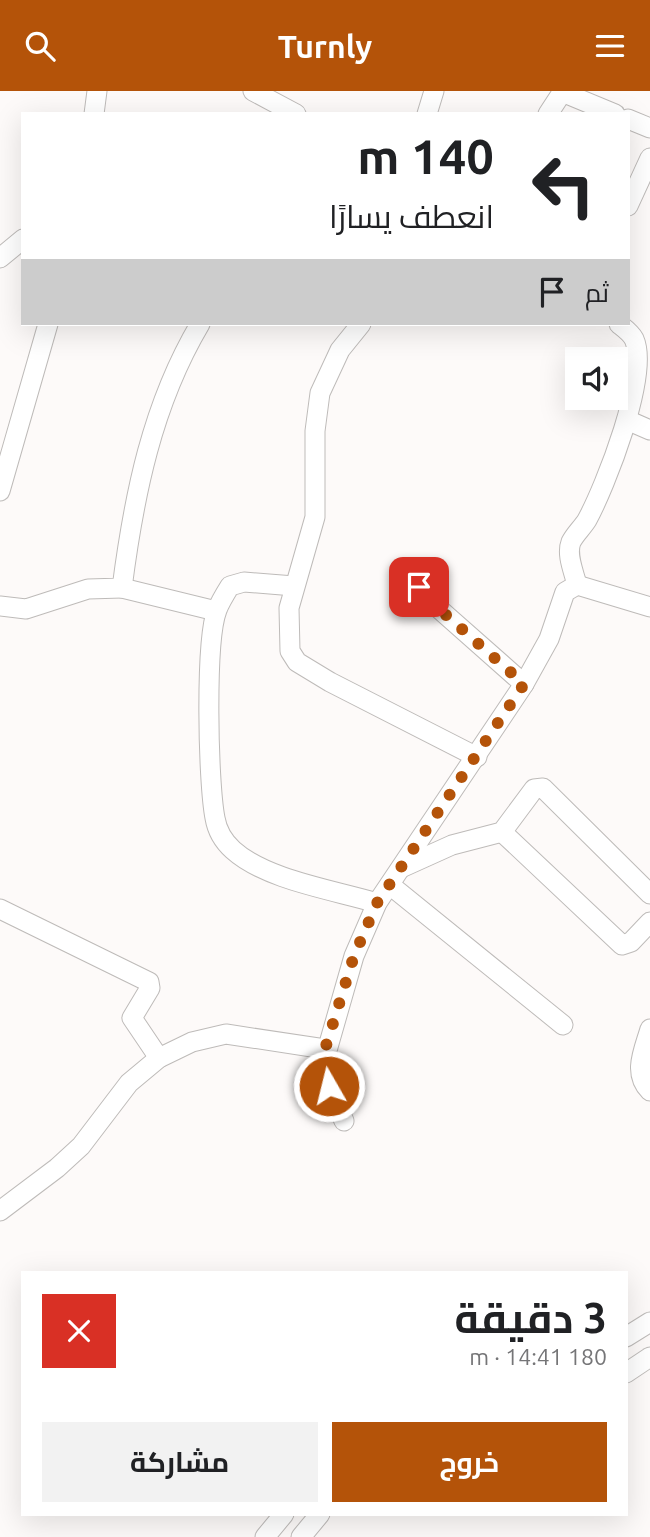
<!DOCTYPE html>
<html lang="ar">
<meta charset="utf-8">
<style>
:root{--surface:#fff;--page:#f2f2f2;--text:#202124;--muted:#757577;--accent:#b45309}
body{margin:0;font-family:Ubuntu,Cairo,sans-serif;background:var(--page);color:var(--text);direction:rtl;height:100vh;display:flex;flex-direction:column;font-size:26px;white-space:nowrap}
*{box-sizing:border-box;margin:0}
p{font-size:23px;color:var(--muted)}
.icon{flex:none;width:38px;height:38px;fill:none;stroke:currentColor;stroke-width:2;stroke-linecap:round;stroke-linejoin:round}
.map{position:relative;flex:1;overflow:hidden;direction:ltr}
.drawer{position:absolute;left:21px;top:1180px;width:607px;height:245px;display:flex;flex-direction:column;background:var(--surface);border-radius:0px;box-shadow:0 7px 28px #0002;direction:rtl}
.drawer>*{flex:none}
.guide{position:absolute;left:21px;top:21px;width:609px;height:214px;border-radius:0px;box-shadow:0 7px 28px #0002;direction:rtl;background:#fff;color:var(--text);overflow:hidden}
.buttons{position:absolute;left:565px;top:256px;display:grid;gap:14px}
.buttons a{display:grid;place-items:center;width:63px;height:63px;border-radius:0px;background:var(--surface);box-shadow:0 7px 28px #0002;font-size:35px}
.pin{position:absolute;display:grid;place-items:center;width:60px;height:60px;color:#fff;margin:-30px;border-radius:14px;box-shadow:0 4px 10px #0006}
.me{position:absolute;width:77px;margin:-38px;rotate:352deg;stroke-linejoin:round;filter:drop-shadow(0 0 5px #0008)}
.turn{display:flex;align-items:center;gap:24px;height:147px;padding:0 21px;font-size:32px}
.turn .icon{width:91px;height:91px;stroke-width:2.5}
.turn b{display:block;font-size:49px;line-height:60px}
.then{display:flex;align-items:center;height:66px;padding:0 21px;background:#0003;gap:14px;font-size:26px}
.round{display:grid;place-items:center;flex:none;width:74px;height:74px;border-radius:0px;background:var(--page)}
.headline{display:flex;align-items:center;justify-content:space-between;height:119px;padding:0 21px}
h1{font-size:42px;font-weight:700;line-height:52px}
.primary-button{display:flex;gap:14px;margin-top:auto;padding:14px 21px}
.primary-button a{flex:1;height:80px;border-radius:0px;background:var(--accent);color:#fff;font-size:28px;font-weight:700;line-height:80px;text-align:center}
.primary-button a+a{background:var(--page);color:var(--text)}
header{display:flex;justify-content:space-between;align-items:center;height:91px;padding:0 21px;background:var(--accent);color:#fff;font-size:32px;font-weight:700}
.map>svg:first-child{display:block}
</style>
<header><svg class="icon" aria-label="menu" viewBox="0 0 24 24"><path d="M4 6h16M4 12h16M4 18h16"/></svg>Turnly<svg class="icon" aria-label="search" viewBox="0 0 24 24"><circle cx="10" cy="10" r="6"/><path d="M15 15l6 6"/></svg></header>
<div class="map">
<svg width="650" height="1446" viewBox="0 0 650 1446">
<rect width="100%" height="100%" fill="#fdfaf9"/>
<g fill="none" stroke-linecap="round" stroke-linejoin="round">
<!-- street casing -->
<g stroke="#bebbb9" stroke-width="21">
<g id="street">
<polyline points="253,0 296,23"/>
<polyline points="562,1 615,23"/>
<polyline points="94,23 97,0"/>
<polyline points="427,23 434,0"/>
<polyline points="548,23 563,0"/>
<polyline points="628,28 650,37"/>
<polyline points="628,115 650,67"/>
<polyline points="0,167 23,148"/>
<polyline points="361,233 340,259 320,302 315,340 315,426 289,517 290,560 297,571 330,591 477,666"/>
<polyline points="627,329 650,339"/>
<polyline points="0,400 48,233"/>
<polyline points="409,483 429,509 524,593"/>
<path d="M577 494C574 481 566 464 571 451 575 443 582 437 587 429 605 396 650 283 634 248 631 242 624 237 619 233"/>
<path d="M294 495 244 491 230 495C225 503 220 511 217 519 205 550 208 691 215 727 217 739 223 750 233 759 266 789 334 799 377 812"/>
<polyline points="122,497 216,520"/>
<path d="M0 515 26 518 88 498 122 497C134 404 152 314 200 233"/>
<polyline points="502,741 622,854 631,851 650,831"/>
<polyline points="401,777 452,754 502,741 534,698 543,697 650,803"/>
<polyline points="390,794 563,934"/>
<polyline points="0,818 149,891 150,897 132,927 159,967"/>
<path d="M650 938C644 959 632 982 650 1000"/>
<polyline points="344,1030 322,977 354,865 377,812 524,593 549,548 565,501 577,494 650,516"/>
<polyline points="0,1120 57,1077 81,1055 129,992 159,967 192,951 226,943 325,958"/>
<polyline points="626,1246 650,1231"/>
<polyline points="626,1282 650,1266"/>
<polyline points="265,1446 284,1423"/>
<polyline points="301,1446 320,1423"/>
</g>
</g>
<!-- street -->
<use href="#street" stroke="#fff" stroke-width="19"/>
</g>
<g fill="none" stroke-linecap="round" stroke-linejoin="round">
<!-- route -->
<polyline stroke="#b45309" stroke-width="12" stroke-dasharray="0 21.6" points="329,995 322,977 325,958 354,865 377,812 524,593 429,509 419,496"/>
</g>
</svg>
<div class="buttons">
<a><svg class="icon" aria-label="sound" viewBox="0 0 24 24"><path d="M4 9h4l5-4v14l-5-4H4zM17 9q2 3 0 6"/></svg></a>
</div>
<div class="pin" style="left:419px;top:496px;background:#d93025"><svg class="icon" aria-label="arrive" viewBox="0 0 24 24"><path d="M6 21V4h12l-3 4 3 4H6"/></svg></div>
<svg class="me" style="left:329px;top:995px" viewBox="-20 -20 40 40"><circle r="17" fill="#b45309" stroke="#fff" stroke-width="3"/><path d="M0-11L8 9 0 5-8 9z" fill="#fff"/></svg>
<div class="guide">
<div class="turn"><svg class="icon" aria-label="left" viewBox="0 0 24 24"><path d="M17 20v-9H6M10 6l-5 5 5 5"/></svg><div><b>140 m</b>انعطف يسارًا</div></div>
<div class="then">ثم<svg class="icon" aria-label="arrive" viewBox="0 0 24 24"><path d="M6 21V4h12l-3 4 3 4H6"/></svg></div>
</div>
<section class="drawer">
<div class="headline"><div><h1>3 دقيقة</h1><p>180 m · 14:41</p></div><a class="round" style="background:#d93025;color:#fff"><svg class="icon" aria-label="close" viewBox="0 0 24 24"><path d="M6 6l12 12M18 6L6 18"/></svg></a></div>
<div class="primary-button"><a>خروج</a><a>مشاركة</a></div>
</section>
</div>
